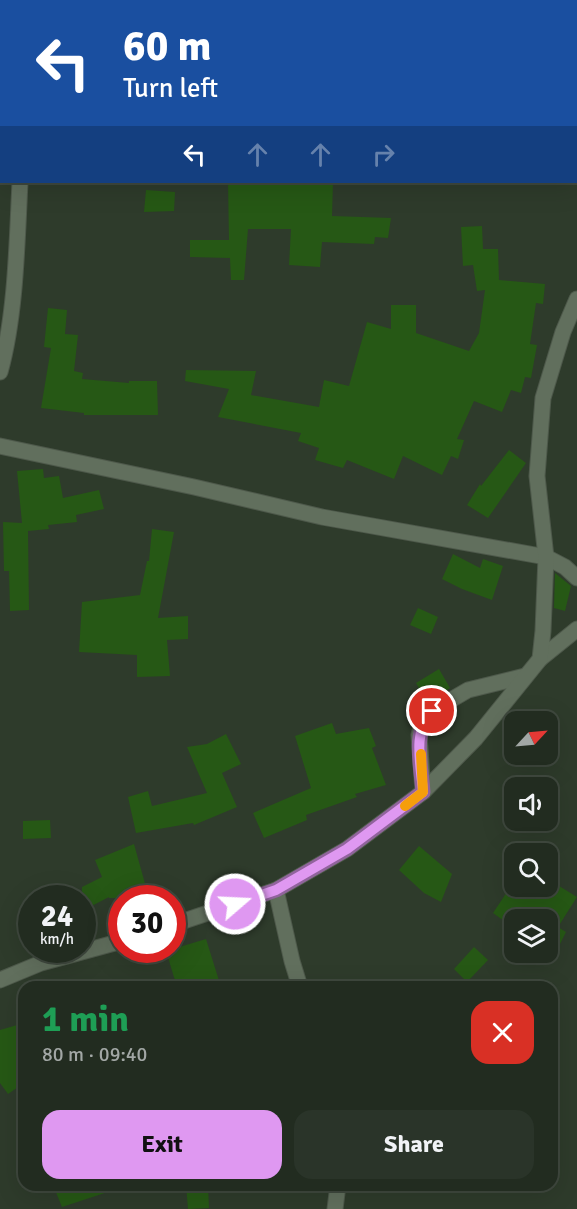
<!DOCTYPE html>
<meta charset="utf-8">
<style>
:root{--surface:#222c20;--page:#2a3429;--text:#f1f3f6;--muted:#a2a7a5;--line:#3f483e;--accent:#df98f1}
body{margin:0;font-family:Signika,sans-serif;background:var(--page);color:var(--text);height:100vh;display:flex;flex-direction:column;font-size:22px;white-space:nowrap}
*{box-sizing:border-box;margin:0}
p{font-size:20px;color:var(--muted)}
.icon{flex:none;width:33px;height:33px;fill:none;stroke:currentColor;stroke-width:2;stroke-linecap:round;stroke-linejoin:round}
.map{position:relative;flex:1;overflow:hidden}
.panel{position:absolute;left:18px;top:981px;width:540px;height:210px;display:flex;flex-direction:column;background:var(--surface);border-radius:18px;box-shadow:0 6px 24px #0002,0 0 0 2px var(--line)}
.panel>*{flex:none}
.banner{position:absolute;left:0px;top:0px;width:578px;height:183px;box-shadow:0 6px 24px #0002,0 0 0 2px var(--line);background:#1a4fa0;color:#fff;overflow:hidden}
.needle{width:39px;rotate:64deg}
.fabs{position:absolute;left:504px;top:711px;display:grid;gap:12px}
.fabs a{display:grid;place-items:center;width:54px;height:54px;border-radius:12px;background:var(--surface);box-shadow:0 6px 24px #0002,0 0 0 2px var(--line);font-size:30px}
.speed{position:absolute;left:18px;top:885px;display:flex;gap:12px;font-size:30px;font-weight:700;text-align:center}
.speed>*{display:grid;place-content:center;width:78px;height:78px;border-radius:50%;background:var(--surface);box-shadow:0 6px 24px #0002,0 0 0 2px var(--line);line-height:1}
.speed small{font-size:15px;font-weight:400}
.speed .limit{border:9px solid #d22;background:#fff;color:#111}
.pin{position:absolute;display:grid;place-items:center;width:51px;height:51px;color:#fff;margin:-26px;border:3px solid #fff;border-radius:50%;box-shadow:0 2px 6px #0007}
.me{position:absolute;width:66px;margin:-33px;rotate:71deg;stroke-linejoin:round;filter:drop-shadow(0 0 4px #0008)}
.turn{display:flex;align-items:center;gap:21px;height:126px;padding:0 24px;font-size:27px}
.turn .icon{width:78px;height:78px;stroke-width:2.5}
.turn b{display:block;font-size:42px;line-height:51px}
.lanes{display:flex;align-items:center;height:57px;padding:0 24px;background:#0003;justify-content:center;gap:30px;direction:ltr}
.lanes .off{opacity:.35}
.round{display:grid;place-items:center;flex:none;width:63px;height:63px;border-radius:18px;background:var(--page)}
.head{display:flex;align-items:center;justify-content:space-between;height:102px;padding:0 24px}
h1{font-size:36px;font-weight:800;line-height:45px;color:#1e9e55}
.primary-button{display:flex;gap:12px;margin-top:auto;padding:12px 24px}
.primary-button a{flex:1;height:69px;border-radius:18px;background:var(--accent);color:#111;font-size:24px;font-weight:800;line-height:69px;text-align:center}
.primary-button a+a{background:var(--page);color:var(--text)}
.map>svg:first-child{display:block}
</style>
<div class="map">
<svg width="577" height="1209" viewBox="0 0 577 1209">
<rect width="100%" height="100%" fill="#2e3b2b"/>
<!-- building -->
<g fill="#265815">
<polygon points="228,182 333,182 332,216 391,218 388,238 375,237 374,244 322,242 320,267 289,265 291,229 248,229 244,280 231,280 230,258 190,257 190,240 229,240"/>
<polygon points="146,190 175,192 174,211 144,212"/>
<polygon points="482,226 483,249 498,249 499,280 545,284 543,304 536,303 530,344 537,345 531,378 525,377 521,393 511,390 502,412 474,401 457,439 464,440 458,459 451,456 442,475 403,456 394,479 347,460 343,468 315,460 319,448 298,441 301,433 218,417 229,389 185,381 186,370 256,371 251,395 319,407 324,380 349,386 367,322 391,329 391,305 416,305 416,333 469,351 479,333 485,290 477,291 473,265 463,266 461,227"/>
<polygon points="48,308 67,310 65,334 78,335 74,371 83,373 82,379 129,383 129,381 157,381 158,415 84,415 84,413 41,408 51,348 44,347"/>
<polygon points="509,450 526,463 488,518 467,505 480,484 481,486"/>
<polygon points="43,469 44,478 59,476 63,498 99,490 104,509 76,515 77,522 48,525 49,529 28,531 29,610 10,611 9,571 4,571 3,522 22,523 17,471"/>
<polygon points="152,529 174,532 158,618 188,616 188,639 167,640 170,676 137,677 137,655 79,652 82,602 140,595 147,561 149,561"/>
<polygon points="453,554 480,568 483,559 503,566 492,600 462,589 442,579"/>
<polygon points="555,573 571,586 565,611 554,608"/>
<polygon points="418,608 438,617 431,634 410,625"/>
<polygon points="439,669 450,688 427,702 416,683"/>
<polygon points="332,723 336,734 369,728 376,746 372,748 386,785 355,794 357,797 306,815 307,820 264,838 253,813 311,788 295,736"/>
<polygon points="226,734 241,764 222,773 237,807 194,825 193,823 136,833 128,797 148,791 152,806 207,793 187,747 207,744"/>
<polygon points="50,820 51,838 23,839 23,821"/>
<polygon points="134,844 149,898 109,898 109,897 82,911 82,887 102,877 95,860"/>
<polygon points="419,846 452,874 441,902 424,893 399,870"/>
<polygon points="551,881 577,897 558,927 566,932 554,956 548,951 548,920 514,920 514,928 493,913 511,886 548,886"/>
<polygon points="206,939 221,987 177,987 166,951"/>
<polygon points="474,947 488,960 467,982 454,969"/>
<polygon points="24,1023 24,1083 8,1094 0,1083 0,1030"/>
<polygon points="53,1185 116,1185 117,1189 62,1207"/>
<polygon points="186,1185 208,1185 209,1208 188,1209"/>
</g>
<g fill="none" stroke-linecap="round" stroke-linejoin="round">
<!-- minor casing -->
<g stroke="#4e594b" stroke-width="17">
<g id="minor">
<polyline points="576,97 577,97"/>
<polyline points="0,124 2,124"/>
<path d="M0 372C16 315 17 241 20 182"/>
<polyline points="0,446 194,487 322,517 546,557 565,567 577,578"/>
<polyline points="540,659 577,629"/>
<polyline points="423,792 419,735 423,719 432,711 468,690 525,676"/>
<polyline points="276,890 292,961 300,987"/>
<polyline points="172,925 276,890 347,849 423,792 476,738 540,659 543,631 546,557 537,476 543,398 563,332 577,299"/>
<polyline points="0,980 41,963 122,941"/>
<polyline points="335,1209 338,1185"/>
</g>
</g>
<!-- minor -->
<use href="#minor" stroke="#616f5d" stroke-width="15"/>
</g>
<g fill="none" stroke-linecap="round" stroke-linejoin="round">
<!-- route casing -->
<g stroke="#91639d" stroke-width="15">
<path id="route" d="M235 904 276 890 347 849 423 792C421 765 412 731 432 711"/>
</g>
<!-- route -->
<use href="#route" stroke="#df98f1" stroke-width="10"/>
<!-- slow -->
<polyline stroke="#f59e0b" stroke-width="10" points="405,806 423,792 421,754"/>
</g>
</svg>
<div class="fabs">
<a><svg class="needle" viewBox="-14 -14 28 28"><path d="M0-13l5 13h-10z" fill="#e53935"/><path d="M0 13l5-13h-10z" fill="#a2a7a5"/></svg></a>
<a><svg class="icon" aria-label="sound" viewBox="0 0 24 24"><path d="M4 9h4l5-4v14l-5-4H4zM17 9q2 3 0 6"/></svg></a>
<a><svg class="icon" aria-label="search" viewBox="0 0 24 24"><circle cx="10" cy="10" r="6"/><path d="M15 15l6 6"/></svg></a>
<a><svg class="icon" aria-label="layers" viewBox="0 0 24 24"><path d="M12 4l9 5-9 5-9-5zM3 14l9 5 9-5"/></svg></a>
</div>
<div class="speed"><div>24<small>km/h</small></div><div class="limit">30</div></div>
<div class="pin" style="left:432px;top:711px;background:#d93025"><svg class="icon" aria-label="arrive" viewBox="0 0 24 24"><path d="M6 21V4h12l-3 4 3 4H6"/></svg></div>
<svg class="me" style="left:235px;top:904px" viewBox="-20 -20 40 40"><circle r="17" fill="#df98f1" stroke="#fff" stroke-width="3"/><path d="M0-11L8 9 0 5-8 9z" fill="#fff"/></svg>
<div class="banner">
<div class="turn"><svg class="icon" aria-label="left" viewBox="0 0 24 24"><path d="M17 20v-9H6M10 6l-5 5 5 5"/></svg><div><b>60 m</b>Turn left</div></div>
<div class="lanes"><svg class="icon" aria-label="left" viewBox="0 0 24 24"><path d="M17 20v-9H6M10 6l-5 5 5 5"/></svg><svg class="icon off" aria-label="ahead" viewBox="0 0 24 24"><path d="M12 20V5M6 11l6-6 6 6"/></svg><svg class="icon off" aria-label="ahead" viewBox="0 0 24 24"><path d="M12 20V5M6 11l6-6 6 6"/></svg><svg class="icon off" aria-label="right" viewBox="0 0 24 24"><path d="M7 20v-9h11M14 6l5 5-5 5"/></svg></div>
</div>
<section class="panel">
<div class="head"><div><h1>1 min</h1><p>80 m · 09:40</p></div><a class="round" style="background:#d93025;color:#fff"><svg class="icon" aria-label="close" viewBox="0 0 24 24"><path d="M6 6l12 12M18 6L6 18"/></svg></a></div>
<div class="primary-button"><a>Exit</a><a>Share</a></div>
</section>
</div>
